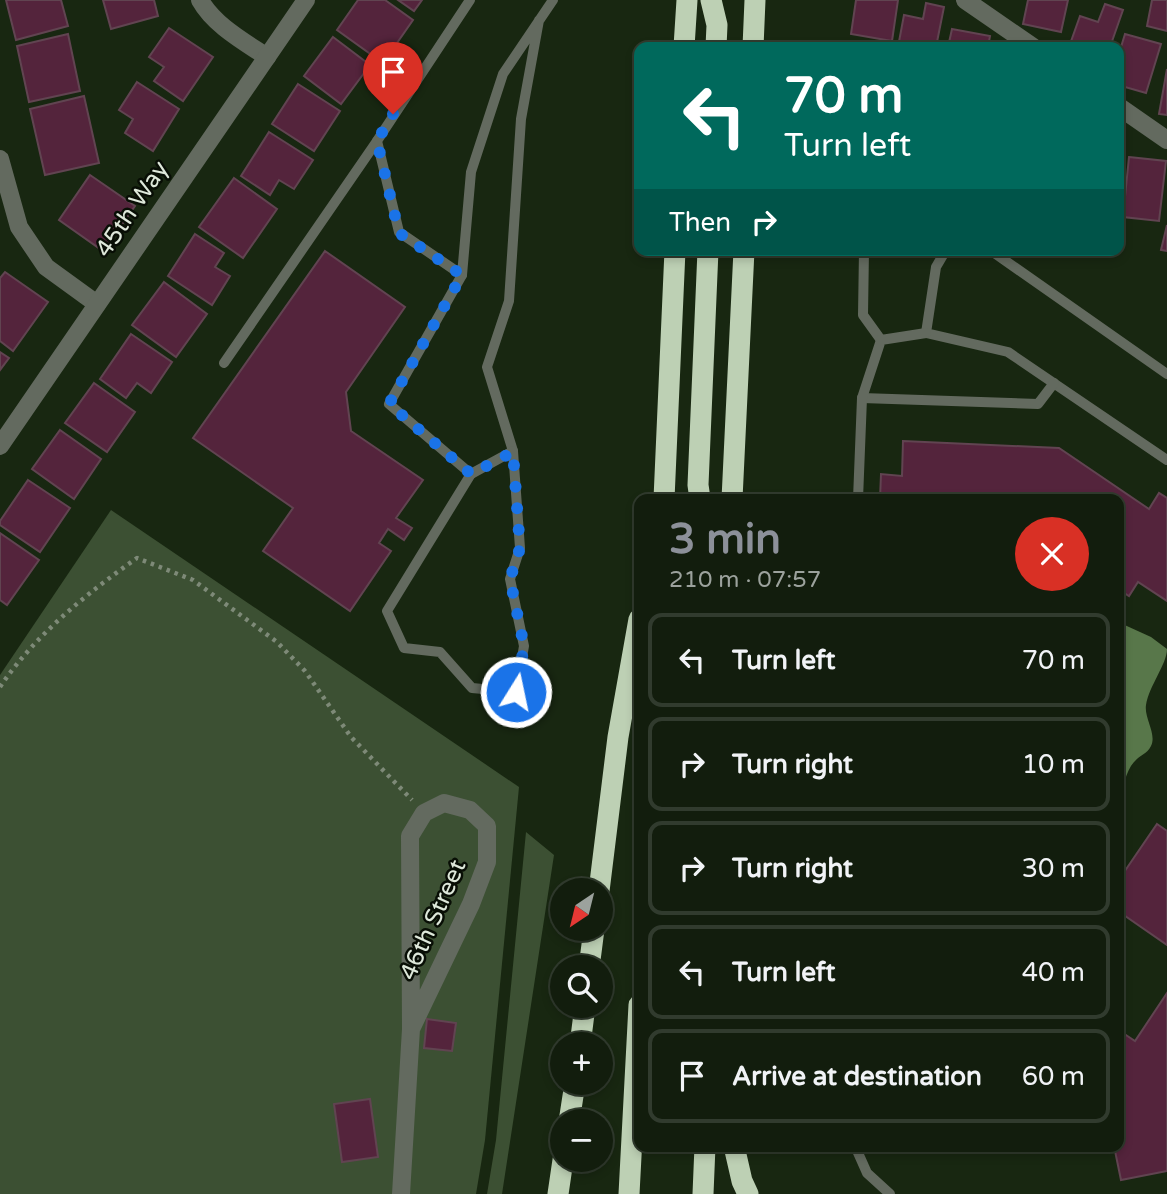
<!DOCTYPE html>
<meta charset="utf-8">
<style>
:root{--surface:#121d0d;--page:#1b2616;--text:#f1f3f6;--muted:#9ca29d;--line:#313b2e;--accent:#8c9099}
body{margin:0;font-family:"Varela Round",sans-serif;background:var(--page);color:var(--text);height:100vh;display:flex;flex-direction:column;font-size:26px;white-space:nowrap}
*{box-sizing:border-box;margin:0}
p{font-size:23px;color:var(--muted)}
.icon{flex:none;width:38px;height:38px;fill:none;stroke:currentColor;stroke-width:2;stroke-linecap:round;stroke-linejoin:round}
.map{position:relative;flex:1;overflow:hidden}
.panel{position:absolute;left:634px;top:494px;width:490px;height:658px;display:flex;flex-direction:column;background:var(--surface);border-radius:14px;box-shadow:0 4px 10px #0003,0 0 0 2px var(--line)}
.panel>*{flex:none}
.guide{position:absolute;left:634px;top:42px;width:490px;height:214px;border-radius:14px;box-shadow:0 4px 10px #0003,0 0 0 2px var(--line);background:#00695c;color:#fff;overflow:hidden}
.needle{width:46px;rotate:215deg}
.buttons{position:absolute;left:550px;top:878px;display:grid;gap:14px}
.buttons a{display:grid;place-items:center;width:63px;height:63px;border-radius:50%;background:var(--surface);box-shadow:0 4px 10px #0003,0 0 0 2px var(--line);font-size:35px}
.pin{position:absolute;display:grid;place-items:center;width:60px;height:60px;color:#fff;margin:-72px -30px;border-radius:50% 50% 50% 0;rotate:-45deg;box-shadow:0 0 7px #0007}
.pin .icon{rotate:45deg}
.me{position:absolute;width:77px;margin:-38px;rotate:10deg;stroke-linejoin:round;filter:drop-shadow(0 0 5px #0008)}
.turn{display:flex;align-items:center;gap:24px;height:147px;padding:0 35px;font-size:32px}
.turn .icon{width:91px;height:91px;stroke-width:2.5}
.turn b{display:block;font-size:49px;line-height:60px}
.then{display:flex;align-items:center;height:66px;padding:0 35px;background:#0003;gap:14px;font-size:26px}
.round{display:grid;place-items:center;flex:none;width:74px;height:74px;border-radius:37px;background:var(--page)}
.summary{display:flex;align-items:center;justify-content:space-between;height:119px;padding:0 35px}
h1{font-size:42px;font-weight:800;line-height:52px;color:var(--accent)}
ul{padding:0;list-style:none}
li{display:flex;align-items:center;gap:21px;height:94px;margin:0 14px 10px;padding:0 21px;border:4px solid var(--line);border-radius:14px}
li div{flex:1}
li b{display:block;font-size:26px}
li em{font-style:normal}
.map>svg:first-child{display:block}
</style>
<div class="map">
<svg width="1167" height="1194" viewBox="0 0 1167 1194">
<rect width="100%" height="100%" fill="#182711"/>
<!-- green -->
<g fill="#3c5033">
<polygon points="111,510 519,787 485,1140 476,1194 0,1194 0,675"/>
<polygon points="526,832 554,855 502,1194 487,1194 496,1140"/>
</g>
<!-- water -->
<path fill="#58774a" d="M1118 622 1151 637 1167 649C1167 664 1149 686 1146 705 1144 718 1157 734 1151 746 1147 754 1140 755 1135 761 1126 769 1123 790 1118 801Z"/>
<!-- building -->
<g fill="#54243c" stroke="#614451" stroke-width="2">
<polygon points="6,0 61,0 68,26 16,40"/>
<polygon points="103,0 154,0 158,16 111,29"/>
<polygon points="358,0 385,0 413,20 383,63 337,30"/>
<polygon points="398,0 422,0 414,11"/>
<polygon points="856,0 898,0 892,41 851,34"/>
<polygon points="1028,0 1068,0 1061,32 1023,24"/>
<polygon points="1152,0 1167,0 1167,31 1147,26"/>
<polygon points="926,3 944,7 936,47 898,47 904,15 923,19"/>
<polygon points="1105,4 1123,10 1110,47 1069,47 1080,16 1098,22"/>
<polygon points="169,28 213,57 183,101 154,81 164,67 149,57"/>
<polygon points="952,29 990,36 988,47 948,47"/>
<polygon points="68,34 80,91 29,102 17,46"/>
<polygon points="1125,34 1161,44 1146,93 1118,85 1118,57"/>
<polygon points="333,37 370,65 341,104 304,76"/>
<polygon points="1167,69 1167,115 1159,114"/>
<polygon points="137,82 179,109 153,151 125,133 133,119 119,110"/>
<polygon points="298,84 340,111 314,151 272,124"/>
<polygon points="84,96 99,163 45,175 30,109"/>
<polygon points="1118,129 1124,130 1121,185 1118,184"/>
<polygon points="269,132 313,160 294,189 279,180 270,195 241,176"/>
<polygon points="1129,157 1166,161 1159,221 1123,217"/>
<polygon points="90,175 135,206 103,251 59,220"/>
<polygon points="234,178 277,209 243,258 199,227"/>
<polygon points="1167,225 1167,251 1161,250"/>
<polygon points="195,234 224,253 215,267 230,276 212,305 168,276"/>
<polygon points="325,251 405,307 346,392 351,431 423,480 396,518 412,528 404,540 388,529 379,543 391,551 350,611 263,551 293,508 193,438"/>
<polygon points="5,272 48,302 13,351 0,341 0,278"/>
<polygon points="164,282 207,314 176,357 132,325"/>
<polygon points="131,334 172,362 151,393 137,383 126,398 100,379"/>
<polygon points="0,352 9,358 0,370"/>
<polygon points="94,383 135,412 107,452 65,423"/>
<polygon points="60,430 101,459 74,499 32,469"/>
<polygon points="903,441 1059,448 1149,509 1159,493 1167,498 1167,601 1138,582 1129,596 1118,589 1118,499 880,499 881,474 902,476"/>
<polygon points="28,480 70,508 40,552 0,525 0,521"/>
<polygon points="0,533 39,560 7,605 0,600"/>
<polygon points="1157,824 1167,831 1167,945 1118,911 1118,881"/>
<polygon points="1167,993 1167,1171 1121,1180 1114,1146 1118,1146 1118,1040 1123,1033 1135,1041"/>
<polygon points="427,1019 456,1023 452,1051 424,1048"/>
<polygon points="370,1099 378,1157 342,1162 334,1104"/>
</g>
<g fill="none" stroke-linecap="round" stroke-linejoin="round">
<!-- path -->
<path stroke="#7e8a78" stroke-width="4.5" stroke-dasharray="3.5 5" stroke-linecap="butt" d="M0 687C35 635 86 594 137 558L193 580 277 642 305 671 351 737 412 800"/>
<!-- lane -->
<g stroke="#636a5f" stroke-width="10">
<polyline points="539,20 521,119 509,301 487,367 513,451 471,474 389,404 462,275 471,172 503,74 553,0"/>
<polyline points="864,250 863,315 881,340"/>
<polyline points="946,250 936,267 926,333 1008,352 1167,460"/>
<polyline points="990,250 1167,374"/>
<polyline points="462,275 399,232 377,141 470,0"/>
<polyline points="224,363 377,141"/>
<polyline points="862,398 1038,404 1054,383"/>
<polyline points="471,474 387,611 404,648 440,652 472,688 516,692 524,646 510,579 520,548 513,451"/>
<polyline points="858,499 862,398 881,340 926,333"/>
<polyline points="855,1146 867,1173 890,1194"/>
</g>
<!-- street -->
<g stroke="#636a5f" stroke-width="18">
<path d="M200 0C214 25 243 41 267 57"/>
<polyline points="965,0 1033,47"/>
<polyline points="1118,106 1167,140"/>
<polyline points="0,159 19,227 46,267 97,304"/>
<polyline points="0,446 306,0"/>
<polyline points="401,1194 411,1029 410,836 424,813 444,803 470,810 487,826 487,862 471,904 411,1029"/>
</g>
<!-- highway -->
<g stroke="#bdd0b4" stroke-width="21">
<polyline points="711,0 717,25 716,47"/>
<polyline points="684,47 687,0"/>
<polyline points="753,47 755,0"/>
<polyline points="664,499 675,250"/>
<polyline points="700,499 698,485 708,250"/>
<polyline points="732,499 744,250"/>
<polyline points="599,891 618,737 639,619"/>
<polyline points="589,968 594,929"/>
<polyline points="580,1045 585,1006"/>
<polyline points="569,1122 575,1083"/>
<polyline points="734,1146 742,1181 748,1194"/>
<polyline points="558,1194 563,1160"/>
<polyline points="629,1194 639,1005"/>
<polyline points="703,1194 705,1146"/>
</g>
</g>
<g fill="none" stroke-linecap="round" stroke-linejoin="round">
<!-- route -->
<polyline stroke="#1a73e8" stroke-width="12" stroke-dasharray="0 21.6" points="393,114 377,141 399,233 462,275 389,404 471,474 513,452 520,548 510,579 524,646 516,692"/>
</g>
<g text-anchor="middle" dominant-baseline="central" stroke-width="5" stroke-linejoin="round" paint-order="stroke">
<!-- street labels -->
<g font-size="24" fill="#dee8da" stroke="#080e05">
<text transform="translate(132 209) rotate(-56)">45th Way</text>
<text transform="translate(433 920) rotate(-66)">46th Street</text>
</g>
</g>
</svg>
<div class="buttons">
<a><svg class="needle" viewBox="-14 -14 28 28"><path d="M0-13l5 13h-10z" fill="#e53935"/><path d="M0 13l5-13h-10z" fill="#9ca29d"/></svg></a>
<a><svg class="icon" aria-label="search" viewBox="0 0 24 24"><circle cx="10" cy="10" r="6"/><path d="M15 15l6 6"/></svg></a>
<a>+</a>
<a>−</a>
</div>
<div class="pin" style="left:393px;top:114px;background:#d93025"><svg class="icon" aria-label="arrive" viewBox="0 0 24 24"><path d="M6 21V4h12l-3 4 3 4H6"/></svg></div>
<svg class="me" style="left:516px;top:692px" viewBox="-20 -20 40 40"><circle r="17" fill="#1a73e8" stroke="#fff" stroke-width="3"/><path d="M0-11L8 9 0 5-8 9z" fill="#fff"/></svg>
<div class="guide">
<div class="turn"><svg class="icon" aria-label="left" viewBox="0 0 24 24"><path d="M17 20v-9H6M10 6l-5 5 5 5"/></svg><div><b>70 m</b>Turn left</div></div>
<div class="then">Then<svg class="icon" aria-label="right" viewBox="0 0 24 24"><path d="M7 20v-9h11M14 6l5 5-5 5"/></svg></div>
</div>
<section class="panel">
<div class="summary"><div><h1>3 min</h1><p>210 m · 07:57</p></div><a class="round" style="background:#d93025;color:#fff"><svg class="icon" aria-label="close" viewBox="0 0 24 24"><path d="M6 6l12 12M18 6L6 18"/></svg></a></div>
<ul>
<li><svg class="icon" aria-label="left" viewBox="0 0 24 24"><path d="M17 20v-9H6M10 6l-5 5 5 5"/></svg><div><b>Turn left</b></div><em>70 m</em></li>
<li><svg class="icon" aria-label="right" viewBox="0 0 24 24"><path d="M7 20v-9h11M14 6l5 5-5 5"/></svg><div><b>Turn right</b></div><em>10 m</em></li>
<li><svg class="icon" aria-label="right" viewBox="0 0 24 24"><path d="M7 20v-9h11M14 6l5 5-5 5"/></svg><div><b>Turn right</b></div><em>30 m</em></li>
<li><svg class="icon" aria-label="left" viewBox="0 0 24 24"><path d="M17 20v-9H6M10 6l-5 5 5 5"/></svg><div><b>Turn left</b></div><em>40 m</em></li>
<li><svg class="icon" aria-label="arrive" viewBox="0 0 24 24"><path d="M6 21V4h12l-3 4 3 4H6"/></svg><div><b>Arrive at destination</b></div><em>60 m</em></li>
</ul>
</section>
</div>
